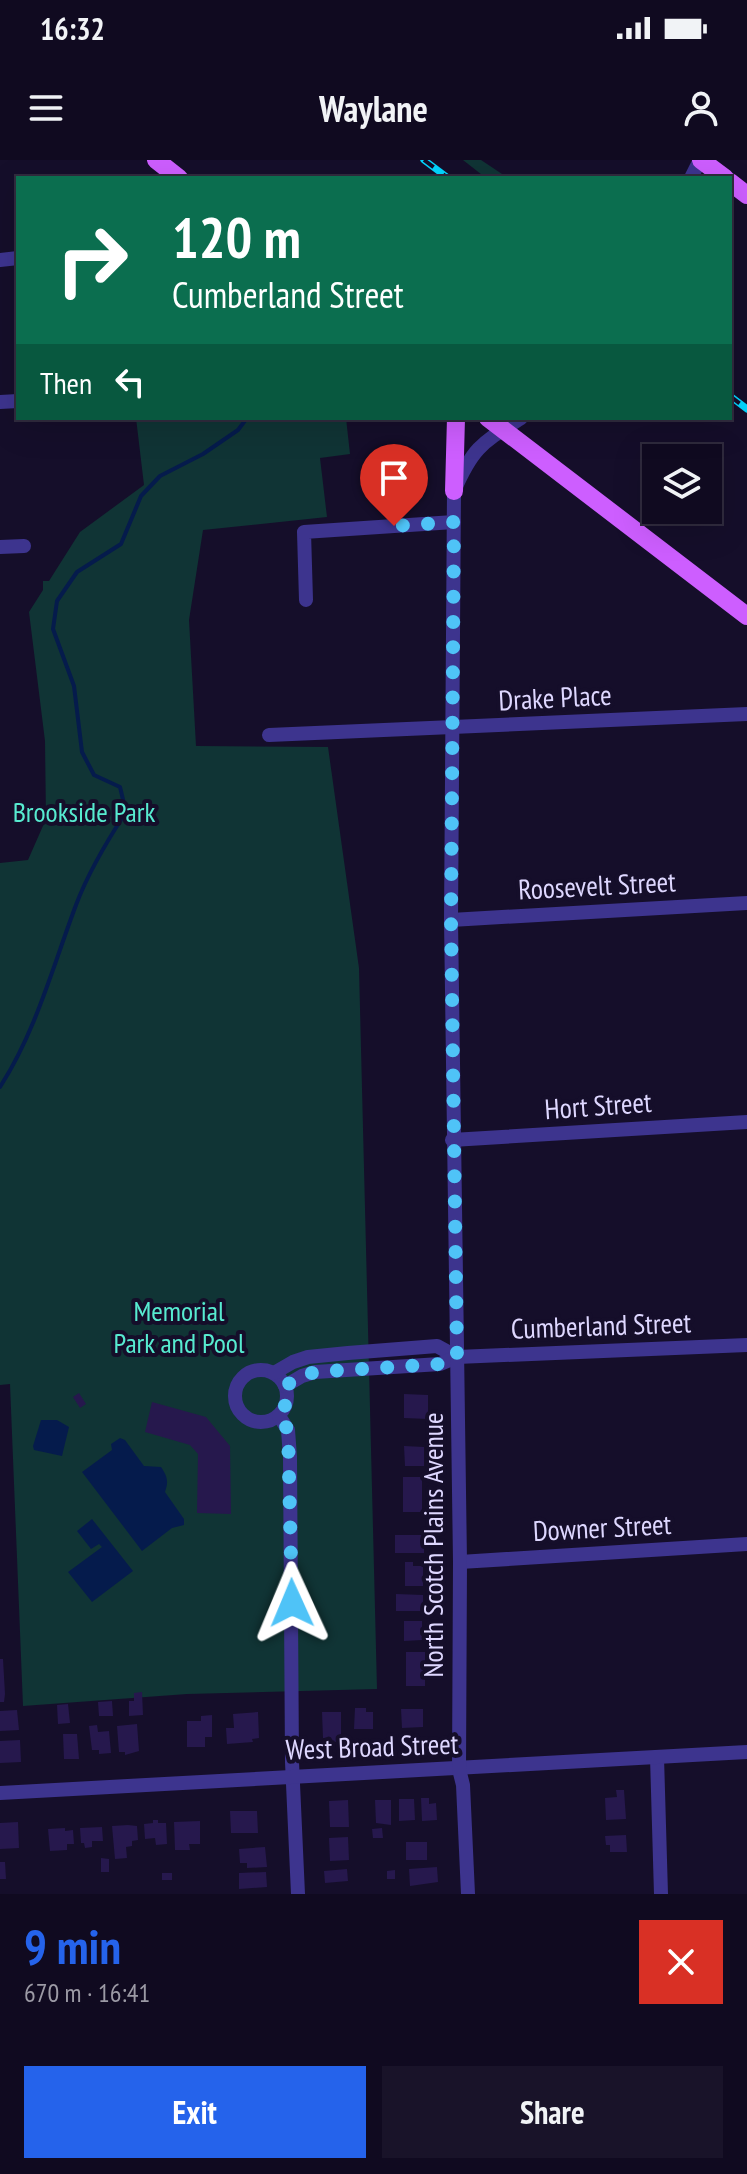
<!DOCTYPE html>
<meta charset="utf-8">
<style>
:root{--surface:#100a20;--page:#191329;--text:#f1f3f6;--muted:#9c9aa5;--line:#302b3e;--accent:#2563eb}
body{margin:0;font-family:"PT Sans Narrow",sans-serif;background:var(--page);color:var(--text);height:100vh;display:flex;flex-direction:column;font-size:30px;white-space:nowrap}
*{box-sizing:border-box;margin:0}
p{font-size:26px;color:var(--muted)}
.icon{flex:none;width:44px;height:44px;fill:none;stroke:currentColor;stroke-width:2;stroke-linecap:round;stroke-linejoin:round}
.map{position:relative;height:1734px;overflow:hidden}
.panel{display:flex;flex-direction:column;background:var(--surface);flex:1}
.panel>*{flex:none}
.guide{position:absolute;left:16px;top:16px;width:716px;height:244px;border-radius:0px;box-shadow:0 8px 32px #0002,0 0 0 2px var(--line);background:#0b6e4f;color:#fff;overflow:hidden}
.controls{position:absolute;left:642px;top:284px;display:grid;gap:16px}
.controls a{display:grid;place-items:center;width:80px;height:80px;border-radius:0px;background:var(--surface);box-shadow:0 8px 32px #0002,0 0 0 2px var(--line);font-size:40px}
.pin{position:absolute;display:grid;place-items:center;width:68px;height:68px;color:#fff;margin:-82px -34px;border-radius:50% 50% 50% 0;rotate:-45deg;box-shadow:0 0 8px #0007}
.pin .icon{rotate:45deg}
.me{position:absolute;width:88px;margin:-44px;rotate:359deg;stroke-linejoin:round;filter:drop-shadow(0 0 6px #0008)}
.turn{display:flex;align-items:center;gap:28px;height:168px;padding:0 24px;font-size:36px}
.turn .icon{width:104px;height:104px;stroke-width:2.5}
.turn b{display:block;font-size:56px;line-height:68px}
.then{display:flex;align-items:center;height:76px;padding:0 24px;background:#0003;gap:16px;font-size:30px}
.round{display:grid;place-items:center;flex:none;width:84px;height:84px;border-radius:0px;background:var(--page)}
.headline{display:flex;align-items:center;justify-content:space-between;height:136px;padding:0 24px}
h1{font-size:48px;font-weight:600;line-height:60px;color:var(--accent)}
.action{display:flex;gap:16px;margin-top:auto;padding:16px 24px}
.action a{flex:1;height:92px;border-radius:0px;background:var(--accent);color:#fff;font-size:32px;font-weight:600;line-height:92px;text-align:center}
.action a+a{background:var(--page);color:var(--text)}
.status{display:flex;justify-content:space-between;align-items:center;height:56px;padding:0 40px;background:var(--surface);direction:ltr}
.status svg{height:22px;fill:currentColor}
header{display:flex;justify-content:space-between;align-items:center;height:104px;padding:0 24px;background:var(--surface);font-size:36px;font-weight:600}
.map>svg:first-child{display:block}
</style>
<div class="status"><b>16:32</b><svg viewBox="0 0 49 12"><path d="M0 12V9h3v3zM5 12V6h3v6zM10 12V3h3v9zM15 12V0h3v12zM26 1h20v11H26zM47 4h2v5h-2z"/></svg></div>
<header><svg class="icon" aria-label="menu" viewBox="0 0 24 24"><path d="M4 6h16M4 12h16M4 18h16"/></svg>Waylane<svg class="icon" aria-label="person" viewBox="0 0 24 24"><circle cx="12" cy="8" r="4"/><path d="M4 21q1-7 8-7t8 7"/></svg></header>
<div class="map">
<svg width="747" height="1734" viewBox="0 0 747 1734">
<rect width="100%" height="100%" fill="#150e2a"/>
<!-- green -->
<g fill="#103435">
<polygon points="463,0 481,0 508,18 486,18"/>
<polygon points="136,258 346,258 350,294 320,298 327,357 203,370 189,460 196,586 328,587 359,808 377,1529 187,1534 23,1546 10,1224 0,1225 0,703 28,700 46,659 45,581 29,452 43,430 43,421 49,421 80,372 144,325"/>
</g>
<!-- water -->
<g fill="#051b4c">
<polygon points="41,1260 57,1260 69,1267 62,1296 34,1290 33,1286"/>
<path d="M120 1278 125 1280 144 1306 161 1307C167 1316 169 1321 165 1332L184 1359V1365L172 1368 142 1391 82 1312 112 1290 111 1284Z"/>
<polygon points="92,1359 133,1411 92,1442 68,1412 102,1387 99,1384 91,1389 77,1371"/>
</g>
<g fill="none" stroke-linecap="round" stroke-linejoin="round">
<!-- stream -->
<path stroke="#051b4c" stroke-width="4" d="M0 927C36 871 53 806 76 745 88 713 107 681 126 652L120 627 94 615 82 592 74 526 53 469 57 441 77 412 121 384 141 336 160 316 203 294 238 270 247 258"/>
</g>
<!-- building -->
<g fill="#26184d">
<polygon points="79,1233 86,1244 80,1248 73,1237"/>
<polygon points="404,1234 428,1235 428,1259 404,1258"/>
<polygon points="152,1242 206,1257 230,1286 231,1354 197,1353 198,1294 190,1285 145,1272"/>
<polygon points="404,1286 424,1287 424,1306 405,1306"/>
<rect x="403" y="1317" width="19" height="35"/>
<rect x="395" y="1375" width="29" height="18"/>
<polygon points="405,1402 413,1402 413,1406 423,1406 423,1426 405,1426"/>
<polygon points="396,1434 423,1435 423,1451 396,1451"/>
<polygon points="404,1461 422,1461 422,1480 404,1481"/>
<rect x="406" y="1492" width="19" height="34"/>
<polygon points="0,1499 3,1499 5,1534 4,1542 0,1542"/>
<polygon points="142,1532 143,1555 129,1556 129,1541 134,1541 134,1533"/>
<polygon points="112,1541 113,1556 99,1556 98,1542"/>
<polygon points="68,1544 70,1563 58,1564 57,1545"/>
<polygon points="355,1548 366,1548 366,1552 373,1552 373,1569 354,1569"/>
<polygon points="401,1549 423,1549 423,1567 402,1568"/>
<polygon points="17,1550 19,1570 0,1571 0,1551"/>
<polygon points="258,1552 259,1578 252,1579 253,1582 227,1584 226,1568 234,1568 233,1554"/>
<polygon points="322,1552 341,1552 341,1582 328,1582 328,1578 323,1578"/>
<polygon points="212,1555 212,1577 205,1577 205,1587 187,1587 187,1561 201,1561 201,1556"/>
<polygon points="137,1564 139,1591 125,1595 125,1592 119,1592 117,1566"/>
<polygon points="97,1565 98,1572 109,1571 111,1593 99,1594 99,1590 92,1590 89,1566"/>
<polygon points="63,1574 77,1574 79,1599 64,1599"/>
<polygon points="20,1580 21,1602 0,1603 0,1581"/>
<polygon points="616,1630 624,1630 626,1659 606,1660 605,1638 617,1637"/>
<polygon points="421,1638 429,1638 429,1644 436,1643 437,1660 422,1661"/>
<polygon points="399,1639 414,1639 415,1660 399,1661"/>
<polygon points="348,1640 349,1667 330,1667 329,1641"/>
<polygon points="375,1640 391,1640 391,1665 376,1663"/>
<polygon points="230,1651 257,1651 258,1673 231,1673"/>
<polygon points="153,1660 158,1660 158,1663 166,1663 167,1684 156,1685 155,1678 145,1679 144,1664 153,1663"/>
<polygon points="200,1661 200,1684 189,1684 190,1690 175,1690 174,1662"/>
<polygon points="18,1662 19,1688 0,1689 0,1663"/>
<polygon points="128,1665 137,1666 138,1680 132,1681 132,1686 126,1687 127,1698 115,1699 112,1666"/>
<polygon points="102,1667 103,1681 92,1681 92,1687 85,1688 84,1683 81,1683 80,1668"/>
<polygon points="65,1668 65,1671 73,1670 74,1684 67,1684 67,1690 50,1691 48,1669"/>
<polygon points="382,1668 383,1678 373,1678 372,1669"/>
<polygon points="626,1675 627,1692 610,1692 610,1685 606,1685 605,1676"/>
<polygon points="348,1677 349,1700 330,1701 329,1678"/>
<rect x="406" y="1682" width="21" height="18"/>
<polygon points="265,1687 267,1707 247,1708 247,1703 240,1703 239,1689"/>
<polygon points="101,1698 109,1699 109,1712 101,1712"/>
<polygon points="0,1702 5,1702 6,1719 0,1719"/>
<polygon points="437,1707 438,1722 410,1726 409,1709"/>
<polygon points="347,1709 348,1721 325,1723 324,1711"/>
<polygon points="395,1710 395,1719 387,1719 387,1711"/>
<polygon points="266,1712 267,1727 239,1729 239,1713"/>
<rect x="162" y="1713" width="10" height="7"/>
</g>
<g fill="none" stroke-linecap="round" stroke-linejoin="round">
<!-- minor -->
<g stroke="#3d348e" stroke-width="14">
<polyline points="691,18 700,0"/>
<polyline points="0,100 18,98"/>
<polyline points="0,242 18,241"/>
<polyline points="0,387 24,386"/>
<polyline points="306,440 304,372 454,362"/>
<polyline points="269,575 747,554"/>
<polyline points="451,760 747,743"/>
<polyline points="452,980 747,962"/>
<circle cx="261" cy="1236" r="26"/>
<polyline points="274,1213 293,1202 308,1197 348,1193 437,1186 457,1197"/>
<polyline points="285,1226 302,1216 315,1212 440,1204 457,1197 747,1185"/>
<polyline points="279,1256 288,1270 290,1297 292,1602 298,1734"/>
<polyline points="460,1402 747,1384"/>
<polyline points="657,1597 661,1734"/>
<polyline points="0,1633 747,1592"/>
<path d="M468 1734 463 1625 459 1609 460 1402 451 760 454 331C473 287 482 283 521 258"/>
</g>
<!-- major -->
<g stroke="#cd5eff" stroke-width="18">
<polyline points="156,0 179,18"/>
<polyline points="701,0 725,18"/>
<polyline points="730,22 747,35"/>
<polyline points="488,258 747,456"/>
<polyline points="454,331 456,258"/>
</g>
<!-- rail casing -->
<g stroke="#03d6ff" stroke-width="7">
<g id="rail">
<polyline points="424,0 448,18"/>
<polyline points="730,236 747,249"/>
</g>
</g>
<!-- rail -->
<use href="#rail" stroke="#150e2a" stroke-width="4" stroke-dasharray="12" stroke-linecap="butt"/>
</g>
<g fill="none" stroke-linecap="round" stroke-linejoin="round">
<!-- route -->
<polyline stroke="#4fc3f7" stroke-width="14" stroke-dasharray="0 25.2" points="292,1443 288,1270 279,1256 287,1242 285,1226 302,1216 315,1212 440,1204 457,1197 451,760 454,362 394,366"/>
</g>
<g text-anchor="middle" dominant-baseline="central" stroke-width="8" stroke-linejoin="round" paint-order="stroke">
<!-- street labels -->
<g font-size="28" fill="#ded7ff" stroke="#150e2a">
<text transform="translate(555 537) rotate(-3)">Drake Place</text>
<text transform="translate(597 725) rotate(-3)">Roosevelt Street</text>
<text transform="translate(598 945) rotate(-4)">Hort Street</text>
<text transform="translate(601 1165) rotate(-2)">Cumberland Street</text>
<text transform="translate(602 1367) rotate(-3)">Downer Street</text>
<text transform="translate(432 1385) rotate(-90)">North Scotch Plains Avenue</text>
<text transform="translate(372 1586) rotate(-2)">West Broad Street</text>
</g>
<!-- park labels -->
<g font-size="28" fill="#57ebd0" stroke="#150e2a">
<text x="84" y="651">Brookside Park</text>
<text x="179" y="1150">Memorial<tspan x="179" dy="32">Park and Pool</tspan></text>
</g>
</g>
</svg>
<div class="controls">
<a><svg class="icon" aria-label="layers" viewBox="0 0 24 24"><path d="M12 4l9 5-9 5-9-5zM3 14l9 5 9-5"/></svg></a>
</div>
<div class="pin" style="left:394px;top:366px;background:#d93025"><svg class="icon" aria-label="arrive" viewBox="0 0 24 24"><path d="M6 21V4h12l-3 4 3 4H6"/></svg></div>
<svg class="me" style="left:292px;top:1443px" viewBox="-20 -20 40 40"><path d="M0-17L14 15 0 8-14 15z" fill="#4fc3f7" stroke="#fff" stroke-width="4"/></svg>
<div class="guide">
<div class="turn"><svg class="icon" aria-label="right" viewBox="0 0 24 24"><path d="M7 20v-9h11M14 6l5 5-5 5"/></svg><div><b>120 m</b>Cumberland Street</div></div>
<div class="then">Then<svg class="icon" aria-label="left" viewBox="0 0 24 24"><path d="M17 20v-9H6M10 6l-5 5 5 5"/></svg></div>
</div>
</div>
<section class="panel">
<div class="headline"><div><h1>9 min</h1><p>670 m · 16:41</p></div><a class="round" style="background:#d93025;color:#fff"><svg class="icon" aria-label="close" viewBox="0 0 24 24"><path d="M6 6l12 12M18 6L6 18"/></svg></a></div>
<div class="action"><a>Exit</a><a>Share</a></div>
</section>
